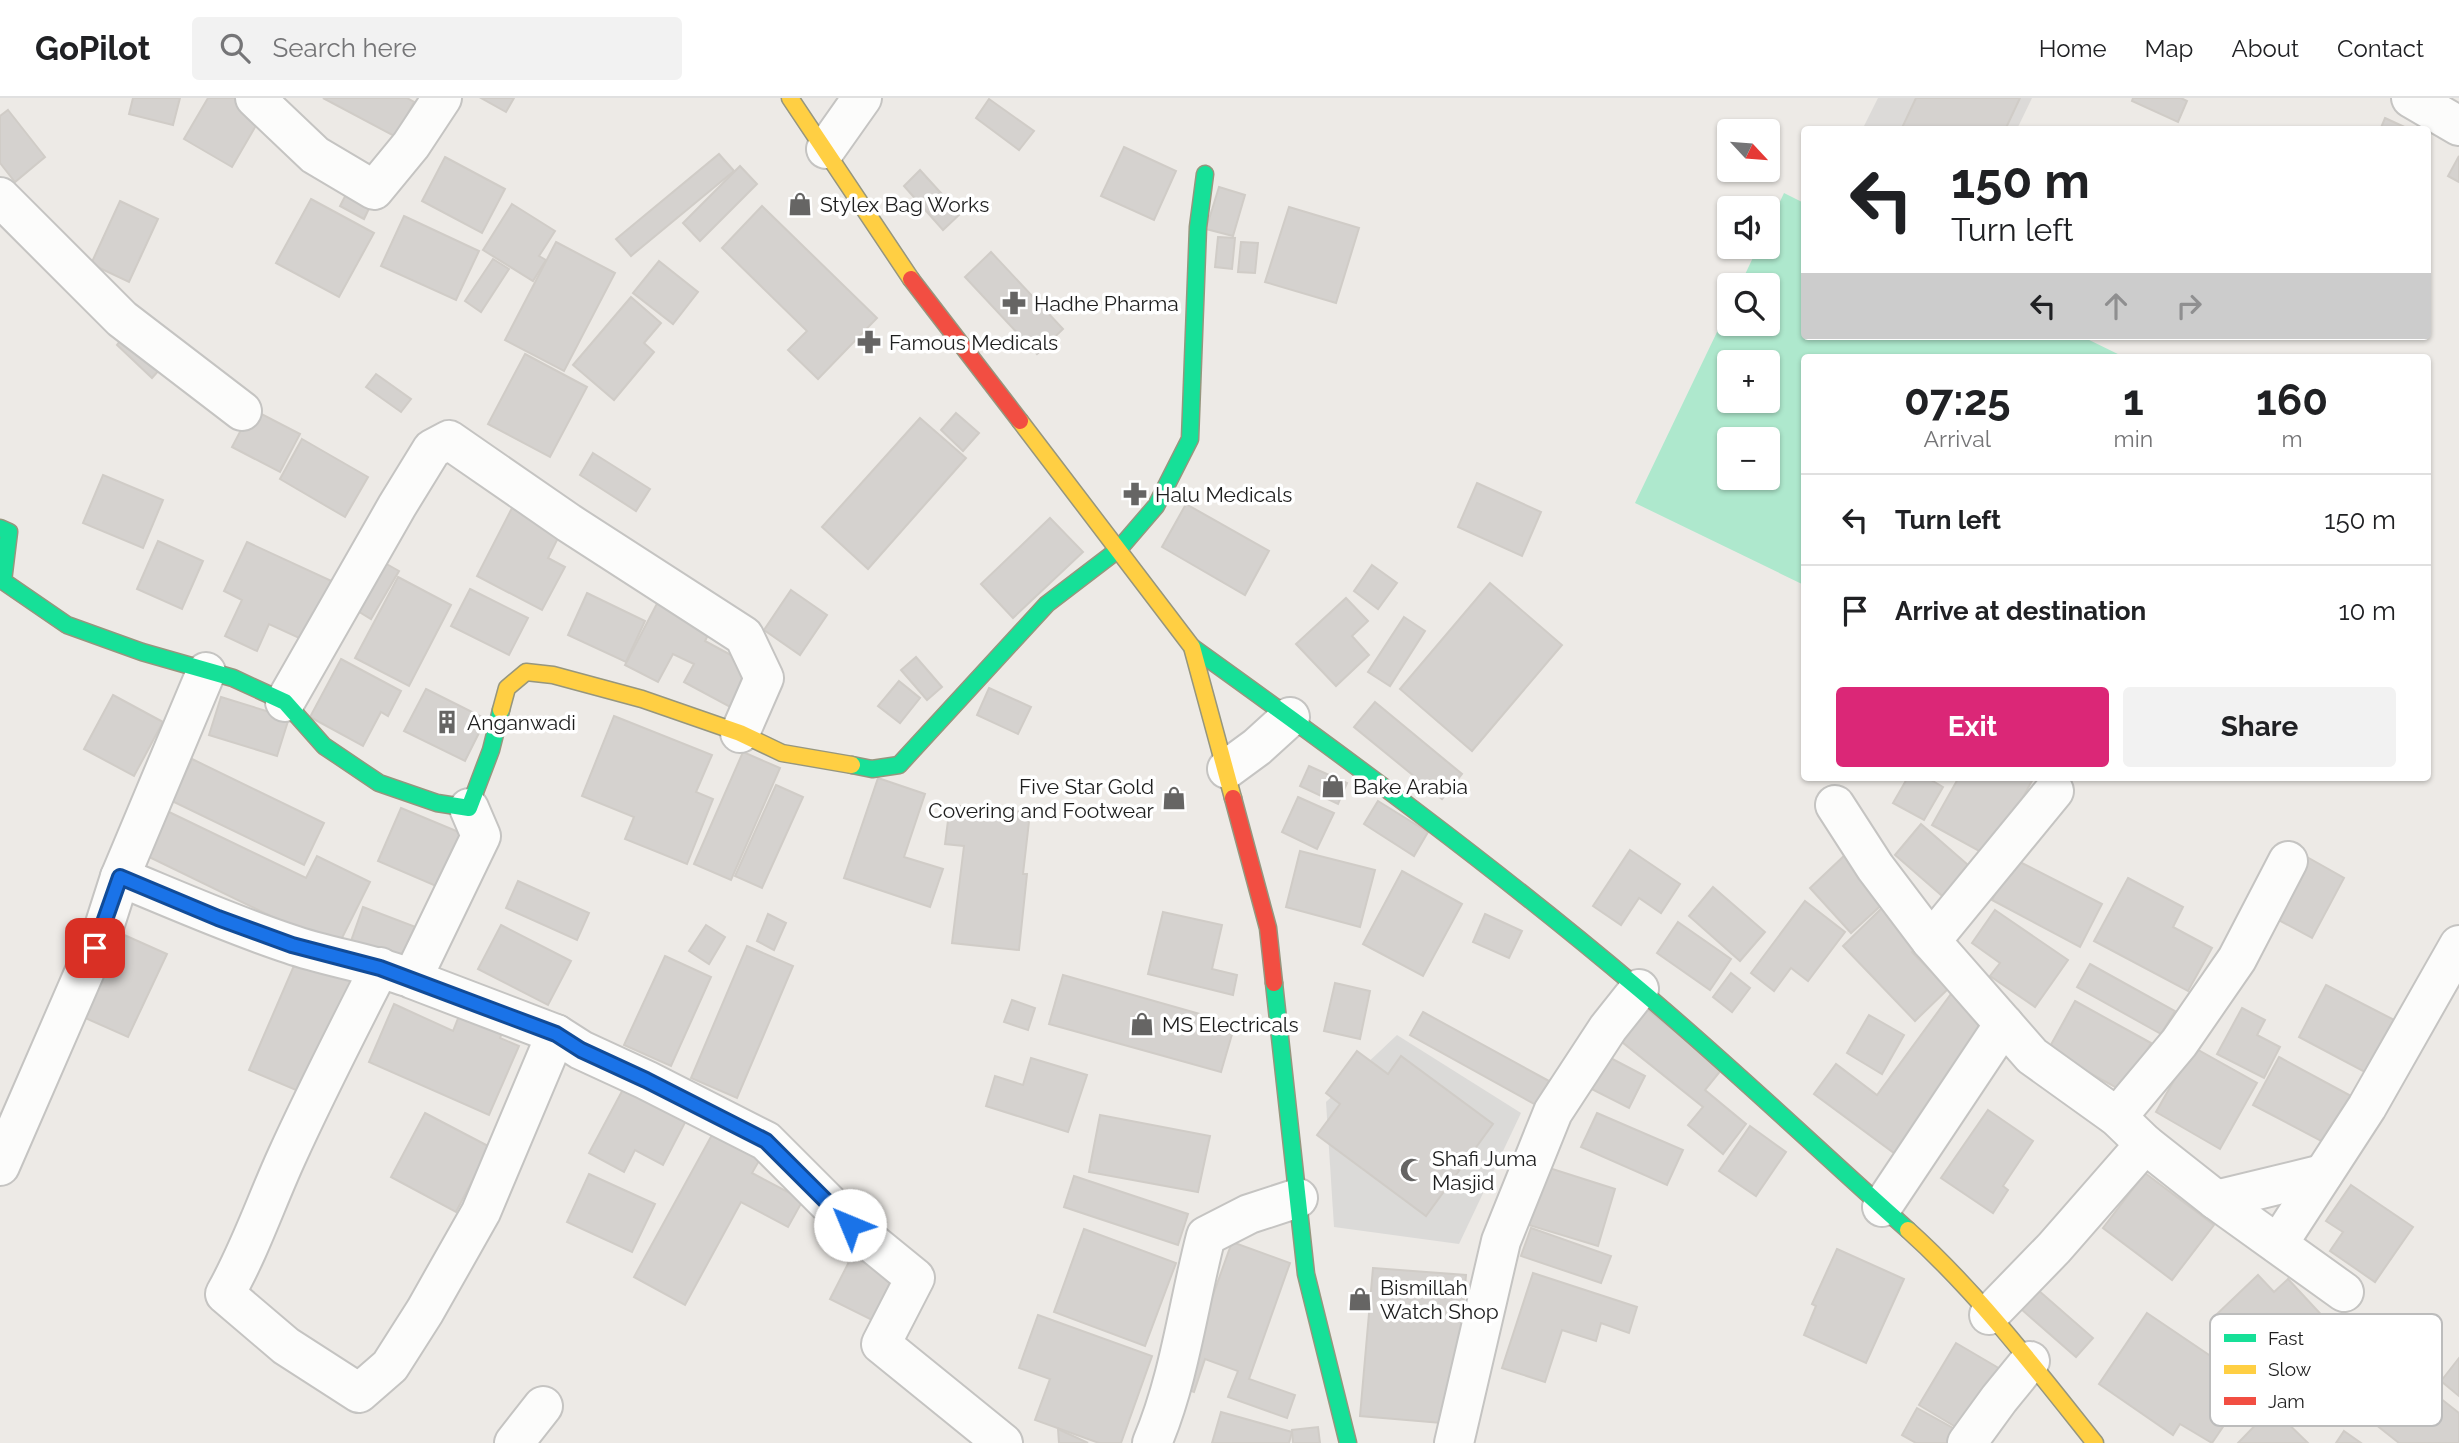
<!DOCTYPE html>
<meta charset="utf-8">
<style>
:root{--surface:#fff;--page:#f2f2f2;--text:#202124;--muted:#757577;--line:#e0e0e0;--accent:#db2777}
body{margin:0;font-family:Raleway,sans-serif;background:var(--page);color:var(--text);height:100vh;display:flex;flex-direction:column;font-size:26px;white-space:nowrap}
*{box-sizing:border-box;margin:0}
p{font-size:23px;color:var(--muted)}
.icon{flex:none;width:38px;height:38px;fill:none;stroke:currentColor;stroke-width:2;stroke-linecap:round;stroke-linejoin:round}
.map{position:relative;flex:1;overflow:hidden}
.side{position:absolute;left:1801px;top:256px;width:630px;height:427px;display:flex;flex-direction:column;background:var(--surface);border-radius:7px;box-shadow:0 2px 5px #0004}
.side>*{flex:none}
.guide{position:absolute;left:1801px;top:28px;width:630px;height:214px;border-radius:7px;box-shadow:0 2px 5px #0004;background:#fff;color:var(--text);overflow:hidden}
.needle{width:46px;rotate:116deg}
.buttons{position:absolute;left:1717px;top:21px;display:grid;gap:14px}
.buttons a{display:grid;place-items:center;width:63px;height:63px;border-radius:7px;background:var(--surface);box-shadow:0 2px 5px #0004;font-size:35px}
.pin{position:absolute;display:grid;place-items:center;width:60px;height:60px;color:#fff;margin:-30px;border-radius:14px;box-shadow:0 4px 10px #0006}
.me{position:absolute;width:77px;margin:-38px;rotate:315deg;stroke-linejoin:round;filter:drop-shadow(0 0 5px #0008)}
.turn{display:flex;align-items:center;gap:24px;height:147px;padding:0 35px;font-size:32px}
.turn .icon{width:91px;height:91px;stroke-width:2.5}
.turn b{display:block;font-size:49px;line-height:60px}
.lanes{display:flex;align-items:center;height:66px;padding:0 35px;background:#0003;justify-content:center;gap:35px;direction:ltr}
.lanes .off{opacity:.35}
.eta{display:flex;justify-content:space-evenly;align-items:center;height:119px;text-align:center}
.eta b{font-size:42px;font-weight:700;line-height:49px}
.cta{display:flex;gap:14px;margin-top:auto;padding:14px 35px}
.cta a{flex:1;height:80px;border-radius:7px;background:var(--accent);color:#fff;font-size:28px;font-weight:700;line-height:80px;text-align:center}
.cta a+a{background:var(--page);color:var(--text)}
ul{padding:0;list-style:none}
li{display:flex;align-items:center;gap:21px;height:91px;padding:0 35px;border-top:2px solid var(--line)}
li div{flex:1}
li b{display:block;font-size:26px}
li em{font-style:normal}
header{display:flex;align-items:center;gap:42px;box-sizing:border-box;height:98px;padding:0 35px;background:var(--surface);border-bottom:2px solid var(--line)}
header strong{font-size:33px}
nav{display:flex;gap:38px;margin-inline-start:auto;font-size:24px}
.search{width:490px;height:63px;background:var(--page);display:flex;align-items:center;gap:18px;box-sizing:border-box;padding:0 24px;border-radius:7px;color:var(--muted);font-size:26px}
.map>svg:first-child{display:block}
</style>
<header>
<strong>GoPilot</strong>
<div class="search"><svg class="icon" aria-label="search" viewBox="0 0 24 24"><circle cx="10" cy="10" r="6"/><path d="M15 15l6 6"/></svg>Search here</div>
<nav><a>Home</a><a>Map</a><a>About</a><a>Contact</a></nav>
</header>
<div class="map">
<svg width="2459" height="1345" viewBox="0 0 2459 1345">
<rect width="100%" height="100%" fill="#edeae6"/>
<!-- residential -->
<polygon fill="#dcdad8" points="1878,0 2032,0 2017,31 1862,32"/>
<!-- religious -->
<polygon fill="#dbdad8" points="1397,937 1521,1015 1459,1146 1334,1129 1326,1004"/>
<!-- pitch -->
<path fill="#aee8cd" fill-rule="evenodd" d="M1784 95 1804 105V238H2081L2124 259H1804V487L1635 405 1729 209V226H1768V187H1740L1758 149H1768V129ZM1729 264H1768V303H1729ZM1729 341H1768V380H1729Z"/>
<!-- building -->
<g fill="#d5d2cf" stroke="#d0ccc7" stroke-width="2">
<polygon points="133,0 180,0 173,27 129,16"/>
<polygon points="208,0 234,0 262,17 232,69 184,41"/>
<polygon points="323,0 407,0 414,4 396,39"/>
<polygon points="481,0 514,0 506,14"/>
<polygon points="1916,0 2020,0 2005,32 1901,32"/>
<polygon points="2133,0 2181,0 2187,3 2178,24 2132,3"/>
<polygon points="989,1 1034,33 1019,52 976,20"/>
<polygon points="8,12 45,59 15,84 0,65 0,18"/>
<polygon points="2385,20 2411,32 2380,32"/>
<polygon points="1124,49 1176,73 1154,122 1101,98"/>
<polygon points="719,56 734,73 631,158 616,141"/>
<polygon points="2459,58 2459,84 2448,78"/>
<polygon points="445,59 505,91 482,135 422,103"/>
<polygon points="740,68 757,86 700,143 683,125"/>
<polygon points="920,72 960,116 943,132 904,88"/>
<polygon points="352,85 375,98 364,121 340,108"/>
<polygon points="1219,89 1245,97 1233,138 1206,131"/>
<polygon points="311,101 374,135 339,199 276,165"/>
<polygon points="120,103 158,121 129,184 91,166"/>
<polygon points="512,106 555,133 539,158 546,162 533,183 483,152"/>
<polygon points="762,108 877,220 818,281 788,252 807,233 722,150"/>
<polygon points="1289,109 1359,130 1336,205 1265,184"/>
<polygon points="404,118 479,153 456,202 381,168"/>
<polygon points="1218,139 1235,140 1232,171 1215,169"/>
<polygon points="556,144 615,175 564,273 505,242"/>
<polygon points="1241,144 1258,145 1255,175 1238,174"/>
<polygon points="991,154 1063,231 1037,256 965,179"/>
<polygon points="493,161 509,171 481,214 465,203"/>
<polygon points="659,163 698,194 673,226 633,195"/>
<polygon points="631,199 661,225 644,245 654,254 614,302 573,267"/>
<polygon points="125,237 160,271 152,280 117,247"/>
<polygon points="525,256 587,289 550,359 488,326"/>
<polygon points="376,276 411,301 401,314 366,289"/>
<polygon points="252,311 300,336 280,374 232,349"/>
<polygon points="956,315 979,335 963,353 941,332"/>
<polygon points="920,320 966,360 868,471 822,429"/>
<polygon points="302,341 368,379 345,419 280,381"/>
<polygon points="593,355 650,391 636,413 580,377"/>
<polygon points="103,377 163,402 143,450 83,425"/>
<polygon points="1477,385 1541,414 1522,458 1458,429"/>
<polygon points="1186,406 1269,453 1245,497 1162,449"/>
<polygon points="512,410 560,436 548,460 565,469 542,512 477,478"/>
<polygon points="1050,420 1083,454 1013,520 981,486"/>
<polygon points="158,443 203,463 182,511 137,491"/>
<polygon points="247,444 338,486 310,545 269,526 257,553 225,538 242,502 224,493"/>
<polygon points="383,464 399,473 371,521 356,512"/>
<polygon points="1372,467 1397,485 1378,511 1354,493"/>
<polygon points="398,479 451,507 409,588 355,560"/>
<polygon points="1490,485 1562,547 1472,653 1400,591"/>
<polygon points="470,491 528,520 509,557 451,528"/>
<polygon points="791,492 827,517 800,557 764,532"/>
<polygon points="663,494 716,521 705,543 753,569 732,610 684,584 694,566 673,556 658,584 625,567"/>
<polygon points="587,495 645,523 626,564 568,537"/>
<polygon points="1346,500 1368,523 1352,538 1369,557 1336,588 1296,546"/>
<polygon points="1404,519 1425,533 1390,588 1368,574"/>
<polygon points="916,559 942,589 927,602 901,572"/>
<polygon points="341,561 401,593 388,618 381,614 363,648 310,619"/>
<polygon points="899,583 920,600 900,625 878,608"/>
<polygon points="989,590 1031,609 1018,636 977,617"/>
<polygon points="426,591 486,621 465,663 404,633"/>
<polygon points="113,597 163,624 134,678 84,651"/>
<polygon points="221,599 289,620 277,658 209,637"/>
<polygon points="1375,604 1462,676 1442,701 1354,629"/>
<polygon points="614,618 712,657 696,694 713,701 687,766 625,741 634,719 582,698"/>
<polygon points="743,654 780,670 731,782 694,766"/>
<polygon points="192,661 324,725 304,767 172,703"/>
<polygon points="1309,668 1347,685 1338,706 1300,688"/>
<polygon points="1908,679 1926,679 1943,689 1924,722 1893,705"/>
<polygon points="1959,679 2029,679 2033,681 1990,759 1932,727"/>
<polygon points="878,680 925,696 904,759 943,771 930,809 844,780"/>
<polygon points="776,687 803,699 762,790 735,778"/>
<polygon points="1298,699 1334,715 1317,751 1282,734"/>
<polygon points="1378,703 1428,734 1414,758 1364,726"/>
<polygon points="950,707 1030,715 1023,776 1027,776 1019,852 952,845 964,748 945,746"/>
<polygon points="401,710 466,737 443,791 378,763"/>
<polygon points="167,713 306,780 317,758 370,784 337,850 145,757"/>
<polygon points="1921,726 1975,773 1948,803 1895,757"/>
<polygon points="1630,752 1680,786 1661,815 1639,800 1621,827 1593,808"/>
<polygon points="1300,753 1375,772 1360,829 1286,809"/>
<polygon points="1846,756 1887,802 1851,835 1810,790"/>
<polygon points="2307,759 2344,780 2312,840 2275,820"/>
<polygon points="2014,761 2102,806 2080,849 1992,802"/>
<polygon points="1402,773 1462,806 1423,878 1363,846"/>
<polygon points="2128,780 2183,809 2173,829 2212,850 2188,893 2094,843"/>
<polygon points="518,783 589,815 577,842 506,810"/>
<polygon points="1713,789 1765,834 1740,863 1689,818"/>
<polygon points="1805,803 1845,834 1808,883 1791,870 1774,893 1751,875"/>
<polygon points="1887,805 1924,843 1912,854 1948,891 1915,923 1843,848"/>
<polygon points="363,809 421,831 408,868 350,846"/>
<polygon points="1995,812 2068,862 2035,909 1990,878 2000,865 1972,845"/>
<polygon points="1163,814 1222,827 1212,871 1237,877 1233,897 1148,876"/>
<polygon points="768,816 786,825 774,852 757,843"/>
<polygon points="1485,816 1522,833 1509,860 1473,844"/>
<polygon points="1678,824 1731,861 1710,892 1657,855"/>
<polygon points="501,827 571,863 548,907 478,871"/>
<polygon points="706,827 725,839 709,866 689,853"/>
<polygon points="122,836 167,856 128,939 83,919"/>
<polygon points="747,848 793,868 737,1000 691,980"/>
<polygon points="299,856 353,880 303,995 249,972"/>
<polygon points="665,858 711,879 671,968 624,947"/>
<polygon points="2090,866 2175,913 2161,936 2077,889"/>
<polygon points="1731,875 1750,890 1732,914 1713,899"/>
<polygon points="1063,877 1235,926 1221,974 1049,926"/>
<polygon points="1335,885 1370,893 1360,941 1324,933"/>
<polygon points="2326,887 2406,928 2378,981 2299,939"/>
<polygon points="1951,896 1995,927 1898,1058 1814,996 1836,966 1877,997"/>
<polygon points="1012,902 1035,910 1028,932 1004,924"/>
<polygon points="2075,903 2151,945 2124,994 2048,952"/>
<polygon points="1638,904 1722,971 1705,992 1746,1026 1723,1056 1688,1027 1703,1009 1612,936"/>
<polygon points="394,906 453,933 463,908 505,927 500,940 519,948 489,1017 369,964"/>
<polygon points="2242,910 2265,922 2257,937 2280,949 2264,980 2217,956"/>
<polygon points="1423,914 1549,983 1536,1007 1410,937"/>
<polygon points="1869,917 1904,937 1882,976 1847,955"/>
<polygon points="1578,943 1645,978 1629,1010 1562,976"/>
<polygon points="2193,949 2257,985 2220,1051 2156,1014"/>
<polygon points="1357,953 1388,976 1401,958 1493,1026 1426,1118 1317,1037 1340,1006 1326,995"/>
<polygon points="2279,959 2351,998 2325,1045 2253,1007"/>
<polygon points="1031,960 1087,977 1068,1034 986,1008 995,978 1023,987"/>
<polygon points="629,980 691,1013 663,1067 635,1052 624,1074 589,1055"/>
<polygon points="1988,1012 2033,1043 2003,1088 2008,1092 1993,1115 1941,1080"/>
<polygon points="425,1015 490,1049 456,1114 391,1079"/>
<polygon points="1597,1015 1683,1052 1667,1087 1581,1049"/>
<polygon points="1100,1017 1210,1038 1198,1094 1089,1074"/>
<polygon points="1750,1028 1786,1054 1756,1098 1719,1073"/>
<polygon points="713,1035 760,1061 752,1075 803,1102 788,1129 741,1104 685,1207 634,1179"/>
<polygon points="1524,1062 1615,1091 1598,1148 1506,1120"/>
<polygon points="2145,1075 2214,1127 2172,1182 2103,1130"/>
<polygon points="589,1076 655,1106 632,1154 567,1124"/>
<polygon points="1074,1078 1188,1116 1178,1147 1064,1109"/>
<polygon points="2351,1087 2413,1129 2375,1184 2330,1153 2343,1134 2326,1123"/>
<polygon points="1531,1130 1611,1158 1601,1185 1521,1158"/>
<polygon points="1084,1131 1176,1165 1145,1248 1054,1214"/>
<polygon points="1232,1144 1290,1165 1249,1281 1295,1297 1287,1320 1228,1299 1238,1273 1205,1261 1194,1294 1180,1289"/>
<polygon points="1837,1151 1904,1181 1866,1265 1804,1237 1816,1208 1812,1206"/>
<polygon points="852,1158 893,1179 872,1222 830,1201"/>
<polygon points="1373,1170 1466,1177 1453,1326 1360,1318"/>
<polygon points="1533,1175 1637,1209 1629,1235 1601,1225 1596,1243 1562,1232 1545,1284 1502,1270"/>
<polygon points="2258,1177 2274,1194 2288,1181 2328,1224 2272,1276 2217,1216"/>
<polygon points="2038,1192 2093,1240 2076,1259 2021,1211"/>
<polygon points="2147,1215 2252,1286 2212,1345 2180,1326 2173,1337 2099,1286"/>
<polygon points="1038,1217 1152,1258 1121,1345 1099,1345 1035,1322 1050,1281 1019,1270"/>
<polygon points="1956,1245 2002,1272 1964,1334 1919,1307"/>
<polygon points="2459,1260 2459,1298 2441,1283"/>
<polygon points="2393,1263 2459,1315 2459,1345 2399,1345 2355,1310"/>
<polygon points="1917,1310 1960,1334 1954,1345 1916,1345 1902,1337"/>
<polygon points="2272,1310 2308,1345 2238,1345"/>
<polygon points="1221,1314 1292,1334 1289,1345 1212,1345"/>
<polygon points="1318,1329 1320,1345 1293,1345 1292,1332"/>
<polygon points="1058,1331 1088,1345 1059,1345"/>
<polygon points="2344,1333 2361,1345 2336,1345"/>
</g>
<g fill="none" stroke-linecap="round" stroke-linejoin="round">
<!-- street casing -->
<g stroke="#c5c4c2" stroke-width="42">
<g id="street">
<polyline points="255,0 315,57 374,92 411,47 442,0"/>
<polyline points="2411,0 2459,28"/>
<polyline points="826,51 862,0"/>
<polyline points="0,99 122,221 242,313"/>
<polyline points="285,604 397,408 432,351 449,342 569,425 744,538 764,580 740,635"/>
<polyline points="1227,671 1257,649 1290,619"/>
<polyline points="1835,707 1875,769 1931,843 2032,958 2117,1019 2145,1046 2054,1150 1989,1217"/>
<polyline points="469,710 481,738 412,881 556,936 581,952 646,982 766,1043 850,1127 915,1180 881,1246 1003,1345"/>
<path d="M120 779C176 802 232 827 290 846 327 859 366 864 404 878"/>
<polyline points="1931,843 2054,693"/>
<path d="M380 869C348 932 316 994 287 1058 266 1104 250 1152 225 1196L286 1248 359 1295 390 1268 425 1213 481 1114 556 936"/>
<polyline points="2117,1019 2179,945 2237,861 2288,763"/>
<polyline points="2145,1046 2216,1102 2344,1194"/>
<polyline points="0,1068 104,829 120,779 206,574"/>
<polyline points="2216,1102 2323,1076"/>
<polyline points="1882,1109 2004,926"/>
<polyline points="2278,1146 2367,1009 2459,847"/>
<polyline points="514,1345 543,1308"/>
<path d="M1152 1345C1180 1279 1188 1207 1206 1138L1249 1116 1298 1100"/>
<polyline points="1454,1345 1501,1143 1553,1014 1608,930 1639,891"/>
<polyline points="1967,1345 1999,1301 2030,1263"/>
</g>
</g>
<!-- fast casing -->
<g stroke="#96967e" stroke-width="19">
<g id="fast">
<polyline points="0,430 9,434 3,483 67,527 142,554 233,580 285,604 324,648 379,685 437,705 469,710 491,652 501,612"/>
<path d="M1192 549C1344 658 1496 770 1639 891 1731 968 1818 1052 1908 1132"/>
<polyline points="852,667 872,671 899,667 1047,506 1119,451 1156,408 1190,341 1198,129 1205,76"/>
<polyline points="1274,885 1306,1176 1348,1345"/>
</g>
</g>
<!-- slow casing -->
<g stroke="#96967e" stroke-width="19">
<g id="slow">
<polyline points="790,0 911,181"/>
<polyline points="1020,323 1192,549 1233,700"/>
<polyline points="501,612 507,590 526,574 553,577 642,601 740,635 782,655 852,667"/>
<path d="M1908 1132C1978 1195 2036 1271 2095 1345"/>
</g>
</g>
<!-- jam casing -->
<g stroke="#96967e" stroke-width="19">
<g id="jam">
<polyline points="911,181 1020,323"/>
<polyline points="1233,700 1268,830 1274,885"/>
</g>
</g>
<!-- street -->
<use href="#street" stroke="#fcfcfb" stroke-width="38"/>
<!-- fast -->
<use href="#fast" stroke="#16e098" stroke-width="16"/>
<!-- slow -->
<use href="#slow" stroke="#ffcf43" stroke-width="16"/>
<!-- jam -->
<use href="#jam" stroke="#f24e42" stroke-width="16"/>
</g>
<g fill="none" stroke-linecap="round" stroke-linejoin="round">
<!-- route casing -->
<g stroke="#114b97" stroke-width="18">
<polyline id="route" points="95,850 120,779 218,820 292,847 380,870 556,936 581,952 646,982 766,1043 850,1127"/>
</g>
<!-- route -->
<use href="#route" stroke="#1a73e8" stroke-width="12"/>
</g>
<!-- icons -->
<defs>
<g id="shop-bare" transform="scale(1.89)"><path d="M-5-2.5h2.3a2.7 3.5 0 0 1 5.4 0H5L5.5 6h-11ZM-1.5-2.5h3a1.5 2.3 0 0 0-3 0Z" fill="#666564" stroke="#fff" stroke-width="2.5" paint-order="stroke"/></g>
<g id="pharmacy-bare" transform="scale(1.89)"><path d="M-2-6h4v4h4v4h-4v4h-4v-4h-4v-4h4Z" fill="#666564" stroke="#fff" stroke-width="2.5" paint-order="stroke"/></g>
<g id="building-bare" transform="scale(1.89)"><path d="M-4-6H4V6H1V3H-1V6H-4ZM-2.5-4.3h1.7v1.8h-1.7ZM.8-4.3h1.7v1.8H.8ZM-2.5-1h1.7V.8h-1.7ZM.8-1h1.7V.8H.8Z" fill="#666564" stroke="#fff" stroke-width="2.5" paint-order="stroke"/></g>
<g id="mosque-bare" transform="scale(1.89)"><path d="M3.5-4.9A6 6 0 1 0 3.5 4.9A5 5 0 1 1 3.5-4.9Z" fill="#666564" stroke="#fff" stroke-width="2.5" paint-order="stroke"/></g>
</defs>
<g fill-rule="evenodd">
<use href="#shop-bare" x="800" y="106"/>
<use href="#pharmacy-bare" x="1014" y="205"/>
<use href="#pharmacy-bare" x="869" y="244"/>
<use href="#pharmacy-bare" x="1135" y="396"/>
<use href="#building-bare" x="447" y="624"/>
<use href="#shop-bare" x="1333" y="688"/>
<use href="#shop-bare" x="1174" y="700"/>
<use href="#shop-bare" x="1142" y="926"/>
<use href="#mosque-bare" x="1412" y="1072"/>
<use href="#shop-bare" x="1360" y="1201"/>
</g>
<g text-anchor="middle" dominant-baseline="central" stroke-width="7" stroke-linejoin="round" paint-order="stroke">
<!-- poi labels -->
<g font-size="21" fill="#1e1e1e" stroke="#fff" text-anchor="start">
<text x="820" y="106">Stylex Bag Works</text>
<text x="1034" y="205">Hadhe Pharma</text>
<text x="889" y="244">Famous Medicals</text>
<text x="1155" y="396">Halu Medicals</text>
<text x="467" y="624">Anganwadi</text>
<text x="1154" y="688" text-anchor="end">Five Star Gold<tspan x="1154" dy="24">Covering and Footwear</tspan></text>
<text x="1353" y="688">Bake Arabia</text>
<text x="1162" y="926">MS Electricals</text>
<text x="1432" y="1060">Shafi Juma<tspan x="1432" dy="24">Masjid</tspan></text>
<text x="1380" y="1189">Bismillah<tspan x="1380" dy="24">Watch Shop</tspan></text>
</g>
</g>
<!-- legend -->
<rect x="2210" y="1216" width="232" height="112" rx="10" fill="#fff" stroke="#bcbcbc" stroke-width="2"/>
<rect x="2224" y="1236" width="32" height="8" fill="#16e098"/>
<rect x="2224" y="1267" width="32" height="9" fill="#ffcf43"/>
<rect x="2224" y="1299" width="32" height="8" fill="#f24e42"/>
<g font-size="19" fill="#1e1e1e">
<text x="2268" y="1247">Fast</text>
<text x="2268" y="1278">Slow</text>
<text x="2268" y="1310">Jam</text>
</g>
</svg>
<div class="buttons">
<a><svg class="needle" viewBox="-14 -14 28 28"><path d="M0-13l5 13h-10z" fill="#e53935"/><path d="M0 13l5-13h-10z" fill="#757577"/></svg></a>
<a><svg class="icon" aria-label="sound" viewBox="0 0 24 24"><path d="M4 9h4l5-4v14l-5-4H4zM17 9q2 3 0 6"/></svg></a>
<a><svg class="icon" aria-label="search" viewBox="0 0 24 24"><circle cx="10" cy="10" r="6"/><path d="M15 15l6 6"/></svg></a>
<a>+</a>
<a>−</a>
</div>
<div class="pin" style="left:95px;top:850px;background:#d93025"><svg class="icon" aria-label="arrive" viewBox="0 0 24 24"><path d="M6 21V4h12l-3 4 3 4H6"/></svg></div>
<svg class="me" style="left:850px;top:1127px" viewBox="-20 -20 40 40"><circle r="19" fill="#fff"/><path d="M0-13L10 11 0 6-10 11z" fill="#1a73e8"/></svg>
<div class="guide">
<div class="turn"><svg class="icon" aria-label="left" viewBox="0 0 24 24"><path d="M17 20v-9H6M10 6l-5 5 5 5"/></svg><div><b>150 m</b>Turn left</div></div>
<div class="lanes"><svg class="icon" aria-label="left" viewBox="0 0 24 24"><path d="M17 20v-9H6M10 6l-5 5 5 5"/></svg><svg class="icon off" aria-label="ahead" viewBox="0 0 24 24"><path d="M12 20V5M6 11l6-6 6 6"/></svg><svg class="icon off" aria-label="right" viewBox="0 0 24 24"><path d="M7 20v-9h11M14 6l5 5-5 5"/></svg></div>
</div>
<section class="side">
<div class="eta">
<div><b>07:25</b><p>Arrival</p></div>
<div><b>1</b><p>min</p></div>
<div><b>160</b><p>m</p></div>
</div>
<ul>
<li><svg class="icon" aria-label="left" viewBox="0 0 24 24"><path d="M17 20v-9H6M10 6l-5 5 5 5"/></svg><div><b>Turn left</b></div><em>150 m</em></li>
<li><svg class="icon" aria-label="arrive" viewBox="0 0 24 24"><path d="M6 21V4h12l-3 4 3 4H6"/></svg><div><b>Arrive at destination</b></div><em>10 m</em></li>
</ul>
<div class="cta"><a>Exit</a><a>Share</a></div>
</section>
</div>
